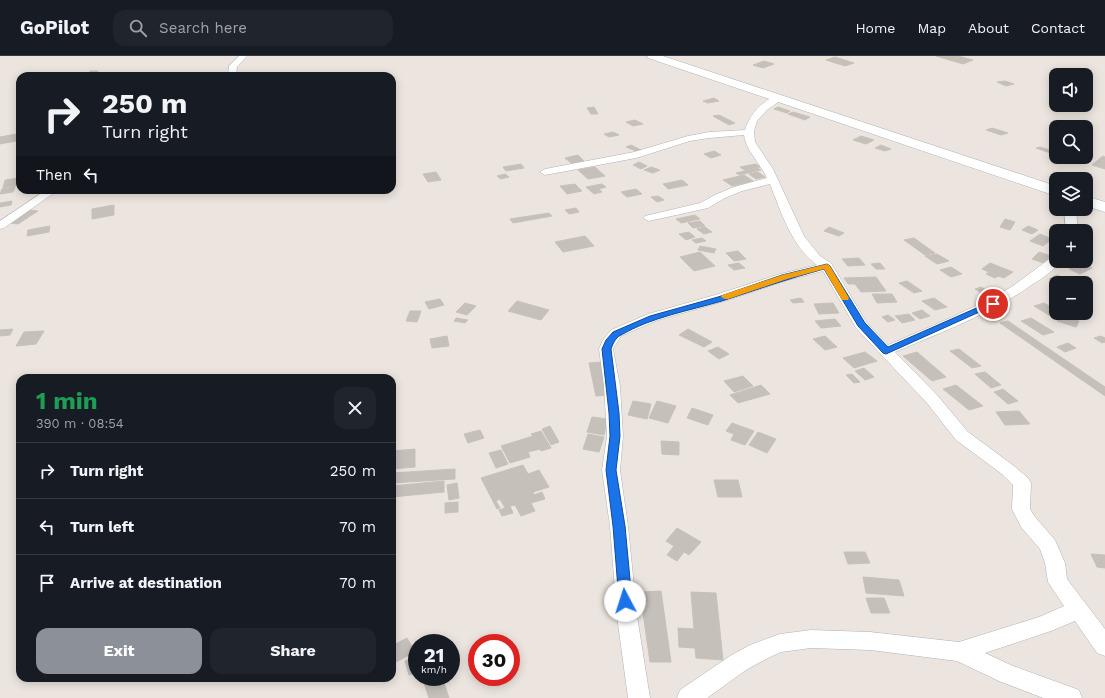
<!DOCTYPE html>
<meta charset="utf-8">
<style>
:root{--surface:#171b24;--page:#20242c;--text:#f1f3f6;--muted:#9ea1a6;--line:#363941;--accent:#8c9099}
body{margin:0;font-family:"Work Sans",sans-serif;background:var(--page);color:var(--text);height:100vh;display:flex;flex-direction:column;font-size:15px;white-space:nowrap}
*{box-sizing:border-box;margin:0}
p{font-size:13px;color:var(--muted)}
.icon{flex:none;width:22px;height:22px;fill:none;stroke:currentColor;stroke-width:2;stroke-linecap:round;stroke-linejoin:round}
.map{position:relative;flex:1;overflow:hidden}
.side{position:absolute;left:16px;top:318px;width:380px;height:308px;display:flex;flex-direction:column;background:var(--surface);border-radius:12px;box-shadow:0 2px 10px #0003}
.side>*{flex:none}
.hud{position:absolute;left:16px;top:16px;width:380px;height:122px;border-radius:12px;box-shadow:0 2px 10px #0003;background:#171b24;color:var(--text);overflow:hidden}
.fabs{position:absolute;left:1049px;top:12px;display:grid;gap:8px}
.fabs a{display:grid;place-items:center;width:44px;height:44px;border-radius:8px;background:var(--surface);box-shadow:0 2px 10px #0003;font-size:20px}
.speed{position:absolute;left:408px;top:578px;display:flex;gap:8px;font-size:20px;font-weight:700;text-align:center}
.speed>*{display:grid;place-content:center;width:52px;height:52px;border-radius:50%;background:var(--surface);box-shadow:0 2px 10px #0003;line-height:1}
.speed small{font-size:10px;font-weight:400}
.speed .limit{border:6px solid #d22;background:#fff;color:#111}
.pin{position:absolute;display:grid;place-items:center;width:34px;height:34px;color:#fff;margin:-17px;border:2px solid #fff;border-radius:50%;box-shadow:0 1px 4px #0007}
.me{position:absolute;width:44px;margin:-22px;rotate:355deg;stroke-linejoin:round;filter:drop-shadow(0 0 3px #0008)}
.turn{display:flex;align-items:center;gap:14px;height:84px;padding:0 20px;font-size:18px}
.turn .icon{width:52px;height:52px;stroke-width:2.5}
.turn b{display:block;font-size:28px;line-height:34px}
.then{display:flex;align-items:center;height:38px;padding:0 20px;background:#0003;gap:8px;font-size:15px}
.round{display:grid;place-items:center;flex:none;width:42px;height:42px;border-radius:12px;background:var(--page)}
.summary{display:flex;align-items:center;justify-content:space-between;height:68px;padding:0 20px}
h1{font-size:24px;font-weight:700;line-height:30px;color:#1e9e55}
.action{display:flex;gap:8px;margin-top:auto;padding:8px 20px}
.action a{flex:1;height:46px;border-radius:12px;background:var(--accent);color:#fff;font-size:16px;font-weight:700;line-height:46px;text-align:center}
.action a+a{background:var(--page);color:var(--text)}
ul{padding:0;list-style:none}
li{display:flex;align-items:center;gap:12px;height:56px;padding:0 20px;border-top:1px solid var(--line)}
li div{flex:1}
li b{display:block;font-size:15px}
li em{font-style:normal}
header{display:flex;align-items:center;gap:24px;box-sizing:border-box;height:56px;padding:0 20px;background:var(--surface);border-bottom:1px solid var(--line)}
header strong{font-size:19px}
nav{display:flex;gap:22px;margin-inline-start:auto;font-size:14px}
.search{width:280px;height:36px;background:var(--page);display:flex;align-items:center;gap:10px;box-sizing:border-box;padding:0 14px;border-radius:12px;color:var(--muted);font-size:15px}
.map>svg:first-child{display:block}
</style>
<header>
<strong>GoPilot</strong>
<div class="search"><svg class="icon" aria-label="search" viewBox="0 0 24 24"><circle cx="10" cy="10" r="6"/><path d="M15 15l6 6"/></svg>Search here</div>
<nav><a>Home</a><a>Map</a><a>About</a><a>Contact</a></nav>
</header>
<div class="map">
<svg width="1105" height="642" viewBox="0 0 1105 642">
<rect width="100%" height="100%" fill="#ece5df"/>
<!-- building -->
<g fill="#c5c0ba" stroke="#c8c1b8">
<polygon points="936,0 958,0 973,4 963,8"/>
<polygon points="835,1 854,7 845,10 826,4"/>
<polygon points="764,5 774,8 763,12 753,9"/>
<polygon points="90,15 98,15 96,20 88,20"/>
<polygon points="1005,25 1014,28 1006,30 997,26"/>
<polygon points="714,42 719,45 708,47 703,45"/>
<polygon points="594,51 598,58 591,58 587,52"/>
<polygon points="778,51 790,55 787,57 774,53"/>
<polygon points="793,56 810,61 805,64 788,58"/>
<polygon points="719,59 735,67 729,69 713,60"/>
<polygon points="635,64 643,68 633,70 626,66"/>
<polygon points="992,72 1008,77 1001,79 986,74"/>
<polygon points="613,76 619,79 609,81 604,78"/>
<polygon points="16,78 16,85 0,88 0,81"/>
<polygon points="861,80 874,84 866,88 853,84"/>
<polygon points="631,89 641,94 636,95 626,91"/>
<polygon points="881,89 891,93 885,95 875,92"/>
<polygon points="1040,91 1056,96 1056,99 1036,92"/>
<polygon points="714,95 721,99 711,102 704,98"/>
<polygon points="578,99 584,105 571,107 565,102"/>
<polygon points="1103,100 1105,101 1105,113 1092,109"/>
<polygon points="639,106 647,110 641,113 633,109"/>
<polygon points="521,108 524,112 506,115 503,111"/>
<polygon points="756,108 760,111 744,114 740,111"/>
<polygon points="595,111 605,120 588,123 578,114"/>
<polygon points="651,111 660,114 653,117 644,114"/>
<polygon points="757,112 761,114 739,119 736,117"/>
<polygon points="436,116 441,124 428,126 423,118"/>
<polygon points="758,116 765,121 756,123 749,118"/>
<polygon points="505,118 509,121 501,123 497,120"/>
<polygon points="744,119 753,125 732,130 723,124"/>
<polygon points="20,122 20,129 3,132 5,124"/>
<polygon points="682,124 688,129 668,133 663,128"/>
<polygon points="575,128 582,135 567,138 560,130"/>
<polygon points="602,128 606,131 599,133 602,136 594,138 586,131"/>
<polygon points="15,131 13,136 0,138 2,133"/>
<polygon points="636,133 642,138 627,141 621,136"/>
<polygon points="658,140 664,144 657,146 651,141"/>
<polygon points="12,145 11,149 0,151 0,147"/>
<polygon points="114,149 114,159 92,163 92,153"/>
<polygon points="576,152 579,156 569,158 565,154"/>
<polygon points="30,154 38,155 18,168 10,167"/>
<polygon points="549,157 552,160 513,167 510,163"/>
<polygon points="695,159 700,163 681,167 676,163"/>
<polygon points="1005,163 1015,166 1010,174 1000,171"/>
<polygon points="700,165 705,170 693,172 688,167"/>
<polygon points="50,170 49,176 27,180 28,174"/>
<polygon points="1028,170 1038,174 1032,178 1022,174"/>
<polygon points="705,171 712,176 704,178 697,173"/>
<polygon points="829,171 844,177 839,180 824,175"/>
<polygon points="689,176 695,181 686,184 679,178"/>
<polygon points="1040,178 1052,183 1043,190 1030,185"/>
<polygon points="585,180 594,190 563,196 555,186"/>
<polygon points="702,182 706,185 696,187 692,184"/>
<polygon points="914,182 935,197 925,199 904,184"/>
<polygon points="700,190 716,193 714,197 698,194"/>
<polygon points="738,195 746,203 734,205 726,197"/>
<polygon points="700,196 715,210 694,215 680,201"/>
<polygon points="1039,196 1051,200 1043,207 1032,203"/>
<polygon points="937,198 949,205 937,208 925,200"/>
<polygon points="859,202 865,209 848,210 842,203"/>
<polygon points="739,207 745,212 734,214 728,209"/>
<polygon points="880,207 885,213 876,213 871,208"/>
<polygon points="990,207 1013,216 1004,222 998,220 995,222 986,218 989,216 982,213"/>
<polygon points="1081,207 1092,212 1080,218 1069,213"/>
<polygon points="951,211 962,218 951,221 940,214"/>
<polygon points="1057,219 1071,225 1067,227 1058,227 1049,223"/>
<polygon points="876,221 886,235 861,236 855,228 848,228 844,222"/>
<polygon points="907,225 922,235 914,237 899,227"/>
<polygon points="981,231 990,236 983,238 975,233"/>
<polygon points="872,238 892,238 897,246 877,247"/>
<polygon points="801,242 804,246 793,247 790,244"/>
<polygon points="934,242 947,251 935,254 922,245"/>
<polygon points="440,243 444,249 429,253 425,246"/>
<polygon points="517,245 549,254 541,264 508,255"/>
<polygon points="465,247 476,250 467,259 456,256"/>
<polygon points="833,247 839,257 819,258 814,248"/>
<polygon points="1044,247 1056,254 1056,257 1049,259 1034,250"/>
<polygon points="922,254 930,260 920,263 912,257"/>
<polygon points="410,255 421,255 417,266 406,265"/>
<polygon points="909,258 915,264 902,267 895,260"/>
<polygon points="888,259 895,264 888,266 882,261"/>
<polygon points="1060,259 1079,265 1076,271 1057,265"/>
<polygon points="456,262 468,264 465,267 454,265"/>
<polygon points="1031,262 1054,276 1043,279 1021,265"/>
<polygon points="835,263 841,270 821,272 815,265"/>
<polygon points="1008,265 1105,331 1105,340 1000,267"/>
<polygon points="13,273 10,279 0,280 0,274"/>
<polygon points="688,273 712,286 704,291 679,279"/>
<polygon points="44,275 36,288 16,290 24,276"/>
<polygon points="447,280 449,290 432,292 430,283"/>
<polygon points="825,280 837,291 825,294 813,283"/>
<polygon points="1101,280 1105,282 1105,286 1102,287 1094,282"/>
<polygon points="1068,287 1076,292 1065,296 1057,291"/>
<polygon points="718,291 729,298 719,303 708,295"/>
<polygon points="959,293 981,310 972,312 950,295"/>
<polygon points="865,296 877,305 854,312 843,302"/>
<polygon points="917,296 946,321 932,325 903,300"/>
<polygon points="602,306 610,339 596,340 589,307"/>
<polygon points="864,312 874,321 865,324 855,315"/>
<polygon points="985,316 1001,329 991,332 975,318"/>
<polygon points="852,318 860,326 854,327 846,319"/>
<polygon points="743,320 753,330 734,336 724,325"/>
<polygon points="761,329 770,338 738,347 730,339"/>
<polygon points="956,329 983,350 969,354 943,333"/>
<polygon points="1003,333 1018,345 1008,348 994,336"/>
<polygon points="633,345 651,348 647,363 628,359"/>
<polygon points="657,345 676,350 668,367 649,362"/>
<polygon points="692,352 713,359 708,369 687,362"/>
<polygon points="1019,355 1030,368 1005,369 996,356"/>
<polygon points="592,361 608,363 604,379 587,376"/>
<polygon points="732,367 754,375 745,389 731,384 734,378 726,375"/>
<polygon points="550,370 559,386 551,389 542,373"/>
<polygon points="480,374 484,382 468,387 464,378"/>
<polygon points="541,375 551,392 541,395 540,393 528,396 530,401 510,407 501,390 533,380 531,378"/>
<polygon points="758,376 776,383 767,397 749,389"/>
<polygon points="588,378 604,381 599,396 583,393"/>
<polygon points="661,385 679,386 679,399 662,398"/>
<polygon points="415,393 415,411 392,413 392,395"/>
<polygon points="501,394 508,408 496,412 489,397"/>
<polygon points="523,409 528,418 539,414 549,431 533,436 534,439 542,436 545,443 531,447 535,455 521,460 515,449 510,450 513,457 502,460 499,454 505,452 500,443 496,445 500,452 497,453 481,422"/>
<polygon points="455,413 455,423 392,427 392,417"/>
<polygon points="714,424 738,424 742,441 718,441"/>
<polygon points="444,425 444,436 392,441 392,430"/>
<polygon points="457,427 459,442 449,444 447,429"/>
<polygon points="458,446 458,456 445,457 445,447"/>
<polygon points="677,472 701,486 689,499 684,496 677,505 667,499 674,490 666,485"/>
<polygon points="844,496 865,496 870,507 848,508"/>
<polygon points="1091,498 1105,499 1105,512 1097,511"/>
<polygon points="863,521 899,524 904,540 866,537"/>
<polygon points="661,535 671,606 650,606 640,536"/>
<polygon points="691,536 716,537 723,604 696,602 695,592 679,591 678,572 694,573"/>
<polygon points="866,542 884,542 890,557 871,557"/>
<polygon points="407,582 415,596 392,608 392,590"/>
<polygon points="417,601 417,616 409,619 405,605"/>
<polygon points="422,621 442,621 449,642 429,642"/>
</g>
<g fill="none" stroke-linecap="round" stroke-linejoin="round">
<!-- street casing -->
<g stroke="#afb2bb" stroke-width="1">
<g id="street">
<polygon points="239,0 247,0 237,11 236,20 228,20 229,10"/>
<path d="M778 39 782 42 781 44 767 54 757 65 754 75 755 86 773 113 804 180 820 200 831 207 867 267 888 289 948 263 992 242 1013 230 1052 201 1056 200V205H1061C1054 214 1043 222 1033 228 991 258 942 276 895 296L937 339 968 376 1014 410 1028 422 1031 427 1030 453 1035 461 1055 484 1065 507 1067 523 1105 573V600L1097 597 1075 565 1051 575 985 597 1013 610 1079 634 1082 642H1043L999 625 957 605 870 594 811 592 781 596 766 603 746 614 707 642H677L680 634 730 600 750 589 780 578 811 574 870 576 959 586 1039 561 1064 550 1048 526 1045 507 1040 493 1021 471 1012 453 1013 429 1002 418 956 384 927 347 856 272 823 215 788 224 725 245 658 264 621 280 613 293 620 330 623 380 620 414 628 470 637 560 650 642H628L617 560 610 470 602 414 607 380 604 330 599 293 603 284 611 274 648 258 715 239 780 218 817 209C792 191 781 156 770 128L742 135 725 142 708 152 649 165 643 162 645 160 700 147 717 138 734 131 767 122C761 108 746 95 744 79L709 82 690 85 636 102 545 119 540 116 545 113 634 96 688 80 709 76 745 74C749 59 764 43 778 39Z"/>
<polygon points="46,134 58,134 4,172 0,173 0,165"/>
<polygon points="1064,153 1076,153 1078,175 1066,175"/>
</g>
</g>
<!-- secondary casing -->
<g stroke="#afb2bb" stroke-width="1">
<g id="secondary">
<polygon points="647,0 663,0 1056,130 1056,140 648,2"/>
<polygon points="1086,140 1105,146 1105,156 1086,150"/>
</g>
</g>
<!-- street -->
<use href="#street" fill="#fff" fill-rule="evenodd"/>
<!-- secondary -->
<use href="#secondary" fill="#fff" fill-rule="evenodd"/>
</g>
<!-- route -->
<path fill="#1a73e8" stroke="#114b97" d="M827 208 830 210 865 267 888 291 990 246H995L997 248 886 298 883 297 858 270 824 213C790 222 756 234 722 245 688 255 652 261 621 279 615 282 613 288 611 293L619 357 620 380 616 414 625 470 632 545 630 549 625 550 621 549 619 545 613 470 606 414 610 380 609 357 602 293 606 284 613 276 650 260 718 241 782 219Z"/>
<!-- slow -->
<polygon fill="#f59e0b" points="827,208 830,210 849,242 848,244 842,244 824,213 787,223 728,243 725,243 721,241 722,239 782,219"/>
</svg>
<div class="fabs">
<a><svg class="icon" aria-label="sound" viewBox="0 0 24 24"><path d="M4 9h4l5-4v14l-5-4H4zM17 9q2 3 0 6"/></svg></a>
<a><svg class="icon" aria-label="search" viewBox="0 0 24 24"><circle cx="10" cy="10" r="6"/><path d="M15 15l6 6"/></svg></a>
<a><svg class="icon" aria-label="layers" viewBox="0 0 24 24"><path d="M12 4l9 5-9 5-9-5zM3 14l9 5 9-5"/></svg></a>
<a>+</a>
<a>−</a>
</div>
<div class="speed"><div>21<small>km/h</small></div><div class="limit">30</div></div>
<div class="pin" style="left:993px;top:248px;background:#d93025"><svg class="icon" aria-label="arrive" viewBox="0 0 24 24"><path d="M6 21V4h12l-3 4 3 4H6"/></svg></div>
<svg class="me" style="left:625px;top:545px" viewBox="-20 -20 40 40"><circle r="19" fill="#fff"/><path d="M0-13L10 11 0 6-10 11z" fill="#1a73e8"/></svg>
<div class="hud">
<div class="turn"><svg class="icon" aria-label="right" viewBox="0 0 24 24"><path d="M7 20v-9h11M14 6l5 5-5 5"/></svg><div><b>250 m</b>Turn right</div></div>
<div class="then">Then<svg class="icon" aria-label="left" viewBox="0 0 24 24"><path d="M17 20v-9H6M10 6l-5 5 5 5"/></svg></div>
</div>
<section class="side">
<div class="summary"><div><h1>1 min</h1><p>390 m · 08:54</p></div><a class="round"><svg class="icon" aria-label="close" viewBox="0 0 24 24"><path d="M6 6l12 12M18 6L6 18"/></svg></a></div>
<ul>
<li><svg class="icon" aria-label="right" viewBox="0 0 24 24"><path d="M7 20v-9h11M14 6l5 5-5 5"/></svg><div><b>Turn right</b></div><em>250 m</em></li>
<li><svg class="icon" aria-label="left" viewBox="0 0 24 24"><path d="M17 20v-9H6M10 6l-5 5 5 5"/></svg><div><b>Turn left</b></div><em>70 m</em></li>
<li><svg class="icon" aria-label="arrive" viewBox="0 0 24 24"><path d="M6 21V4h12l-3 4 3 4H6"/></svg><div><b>Arrive at destination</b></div><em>70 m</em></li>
</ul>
<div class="action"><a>Exit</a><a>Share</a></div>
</section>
</div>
